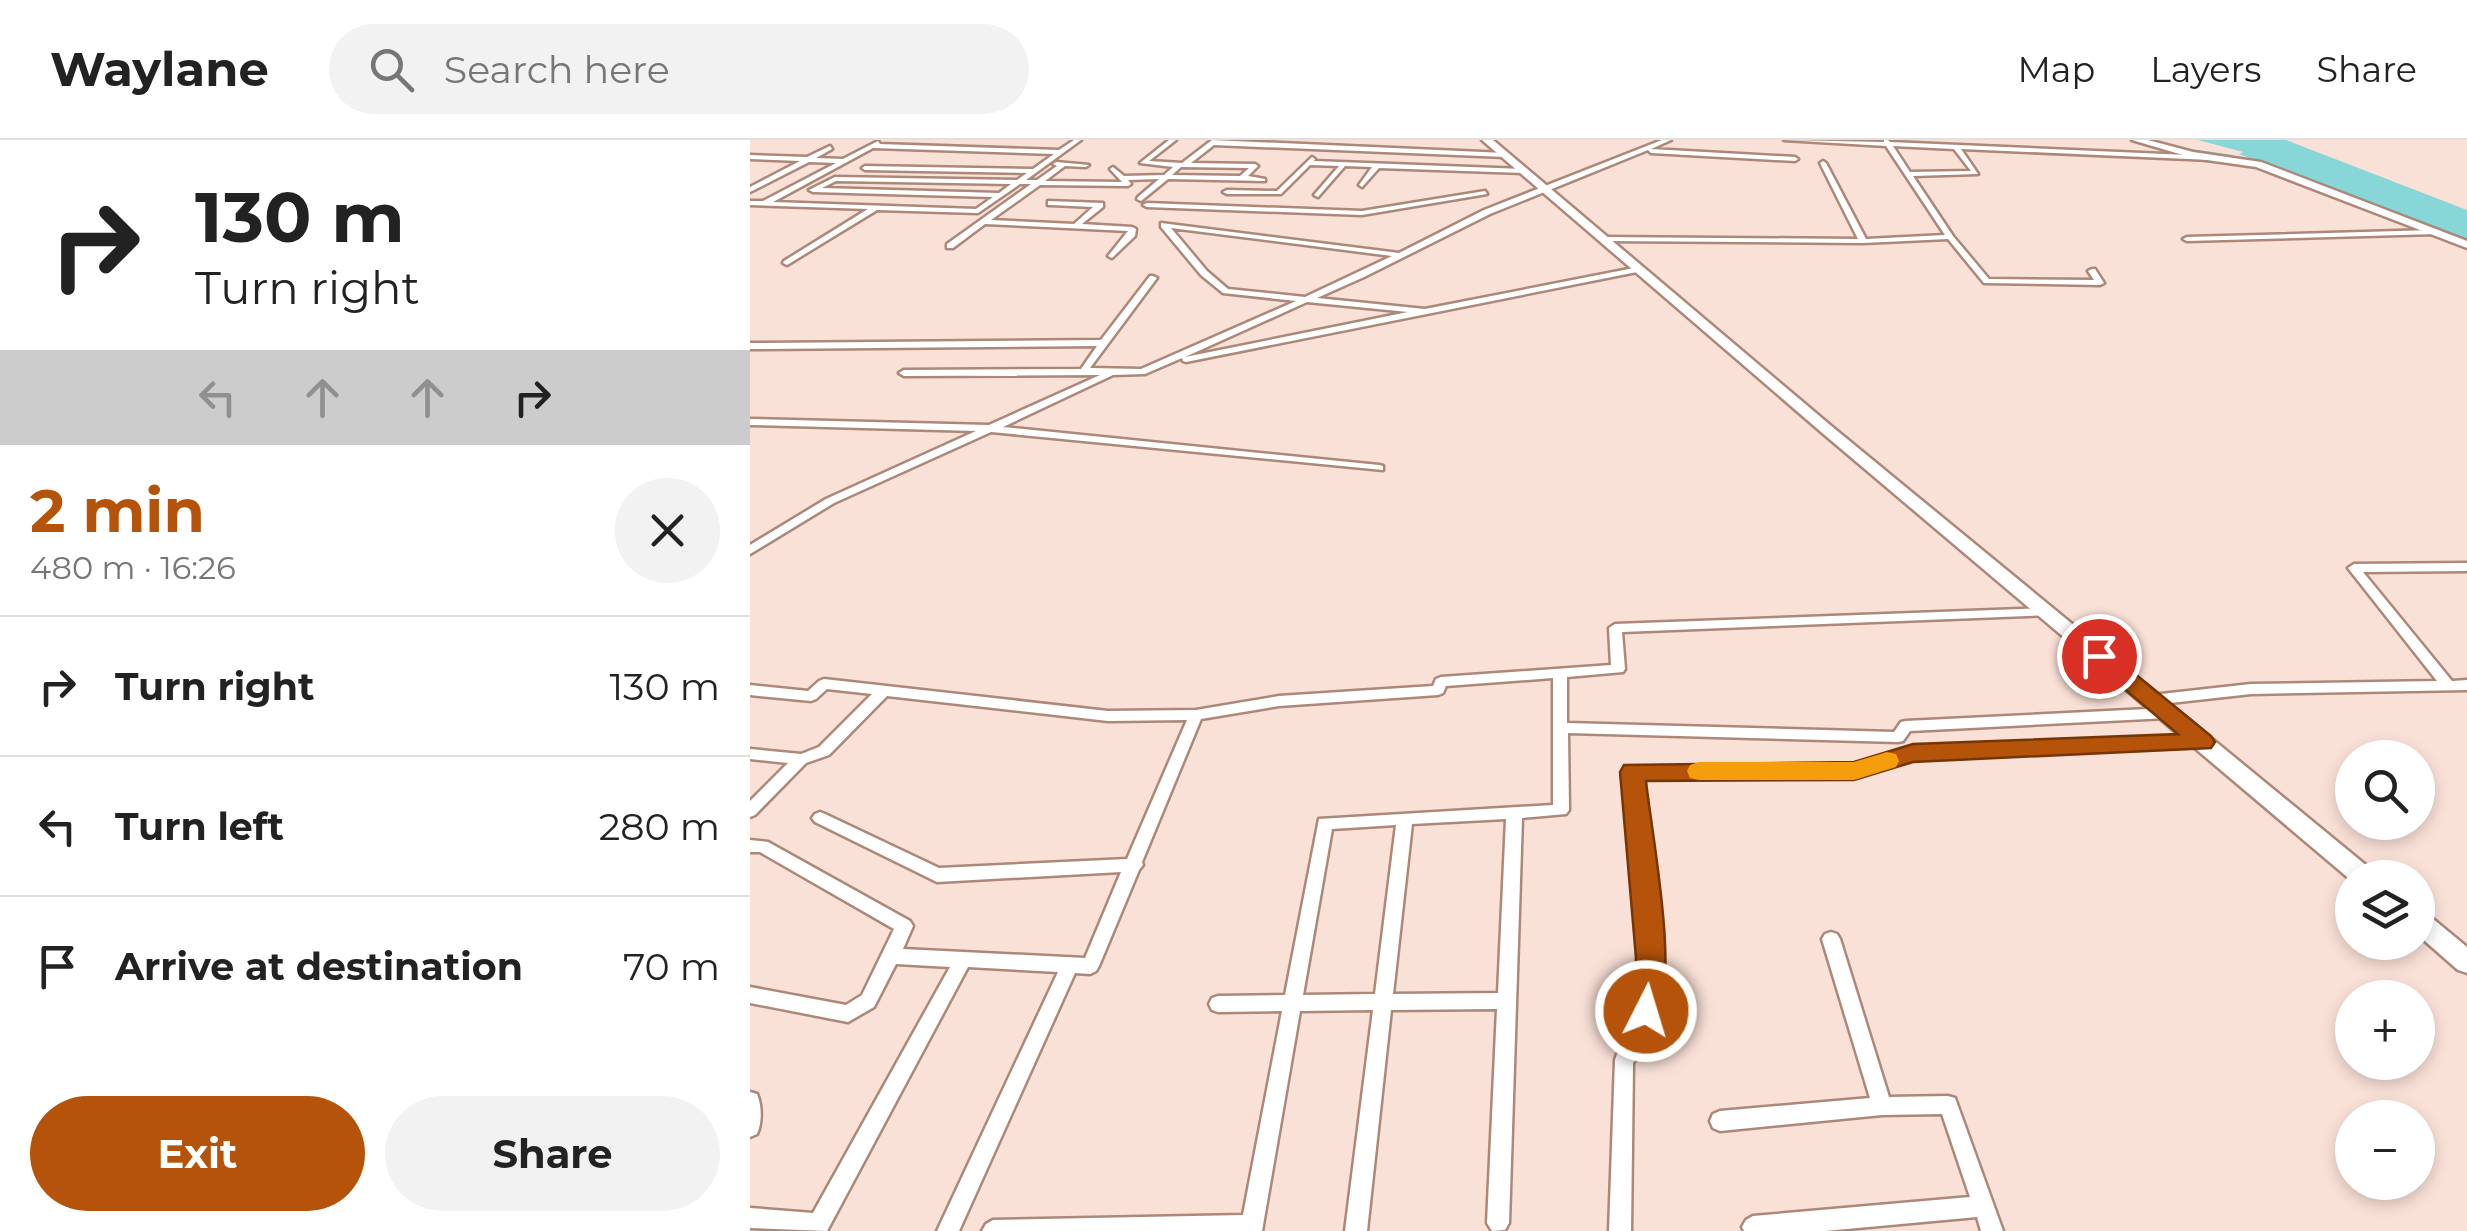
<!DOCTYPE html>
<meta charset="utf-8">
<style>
:root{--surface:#fff;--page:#f2f2f2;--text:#222;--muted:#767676;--line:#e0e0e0;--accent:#b45309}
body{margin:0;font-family:Montserrat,sans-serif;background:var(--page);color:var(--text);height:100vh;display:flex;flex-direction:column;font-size:38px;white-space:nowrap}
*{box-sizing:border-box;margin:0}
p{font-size:32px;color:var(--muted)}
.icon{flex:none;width:55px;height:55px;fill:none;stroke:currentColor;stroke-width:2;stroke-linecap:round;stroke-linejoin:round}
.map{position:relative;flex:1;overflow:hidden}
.side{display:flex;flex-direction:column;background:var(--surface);width:750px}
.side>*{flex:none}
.guide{background:#fff;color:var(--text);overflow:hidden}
.controls{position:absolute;left:1585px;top:600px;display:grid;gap:20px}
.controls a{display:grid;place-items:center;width:100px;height:100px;border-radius:50%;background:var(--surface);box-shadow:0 5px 15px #0003;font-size:50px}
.pin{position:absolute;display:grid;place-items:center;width:85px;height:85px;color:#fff;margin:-42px;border:5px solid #fff;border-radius:50%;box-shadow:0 2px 10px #0007}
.me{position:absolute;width:110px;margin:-55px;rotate:5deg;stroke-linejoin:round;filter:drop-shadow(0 0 8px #0008)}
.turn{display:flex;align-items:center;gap:35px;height:210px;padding:0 30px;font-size:45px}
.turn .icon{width:130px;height:130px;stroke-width:2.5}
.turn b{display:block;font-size:70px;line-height:85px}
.lanes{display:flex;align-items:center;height:95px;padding:0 30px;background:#0003;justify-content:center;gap:50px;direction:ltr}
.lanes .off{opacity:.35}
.round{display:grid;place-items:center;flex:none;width:105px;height:105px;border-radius:52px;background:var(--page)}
.headline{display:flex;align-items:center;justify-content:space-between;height:170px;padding:0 30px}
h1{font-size:60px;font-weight:700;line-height:75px;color:var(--accent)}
.button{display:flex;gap:20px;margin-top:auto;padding:20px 30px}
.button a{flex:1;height:115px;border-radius:60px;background:var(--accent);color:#fff;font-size:40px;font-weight:700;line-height:115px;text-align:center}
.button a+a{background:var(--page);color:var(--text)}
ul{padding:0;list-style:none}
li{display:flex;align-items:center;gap:30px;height:140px;padding:0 30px;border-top:2px solid var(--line)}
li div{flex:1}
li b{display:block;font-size:38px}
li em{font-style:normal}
header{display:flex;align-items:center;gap:60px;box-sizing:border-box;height:140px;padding:0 50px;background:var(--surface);border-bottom:2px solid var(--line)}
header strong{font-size:48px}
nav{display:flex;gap:55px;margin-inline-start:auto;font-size:35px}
.search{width:700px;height:90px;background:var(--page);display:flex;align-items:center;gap:25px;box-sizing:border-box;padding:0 35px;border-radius:55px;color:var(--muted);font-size:38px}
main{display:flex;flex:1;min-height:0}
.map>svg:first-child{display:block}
</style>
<header>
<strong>Waylane</strong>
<div class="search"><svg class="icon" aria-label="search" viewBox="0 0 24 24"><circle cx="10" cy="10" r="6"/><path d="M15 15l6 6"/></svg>Search here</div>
<nav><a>Map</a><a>Layers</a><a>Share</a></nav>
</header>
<main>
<section class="side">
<div class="guide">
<div class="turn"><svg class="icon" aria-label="right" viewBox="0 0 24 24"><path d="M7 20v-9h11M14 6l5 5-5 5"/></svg><div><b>130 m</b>Turn right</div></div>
<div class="lanes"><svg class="icon off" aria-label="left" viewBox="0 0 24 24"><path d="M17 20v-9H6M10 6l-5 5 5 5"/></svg><svg class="icon off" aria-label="ahead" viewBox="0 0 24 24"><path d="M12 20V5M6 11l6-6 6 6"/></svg><svg class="icon off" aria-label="ahead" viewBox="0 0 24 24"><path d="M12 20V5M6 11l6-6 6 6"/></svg><svg class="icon" aria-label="right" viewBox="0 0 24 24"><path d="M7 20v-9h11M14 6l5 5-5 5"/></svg></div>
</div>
<div class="headline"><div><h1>2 min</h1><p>480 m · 16:26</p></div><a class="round"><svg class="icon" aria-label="close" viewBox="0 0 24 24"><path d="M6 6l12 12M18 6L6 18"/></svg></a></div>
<ul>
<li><svg class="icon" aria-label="right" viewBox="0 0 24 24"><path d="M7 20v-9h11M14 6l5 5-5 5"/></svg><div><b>Turn right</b></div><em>130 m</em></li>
<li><svg class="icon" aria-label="left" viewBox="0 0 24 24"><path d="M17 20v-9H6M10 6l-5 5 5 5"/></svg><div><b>Turn left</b></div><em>280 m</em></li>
<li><svg class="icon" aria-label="arrive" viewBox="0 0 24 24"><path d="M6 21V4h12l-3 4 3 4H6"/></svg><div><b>Arrive at destination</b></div><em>70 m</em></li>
</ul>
<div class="button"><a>Exit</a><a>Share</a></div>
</section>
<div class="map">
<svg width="1717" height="1091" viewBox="0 0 1717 1091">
<rect width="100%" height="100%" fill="#fae1d8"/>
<!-- water -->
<polygon fill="#87d7d8" points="1448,0 1536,0 1717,70 1717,99 1489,14 1493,12"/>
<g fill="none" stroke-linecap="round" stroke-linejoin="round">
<!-- canal -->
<polygon fill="#87d7d8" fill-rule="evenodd" points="1396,0 1406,0 1435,8 1483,15 1480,17 1435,12"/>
<!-- street casing -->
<g stroke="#ac8879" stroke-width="5">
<g id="street">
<path d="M324 0H331L276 40H287L307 26 303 24 306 22 339 25 336 27 315 26 295 41 372 42 360 29 363 27 374 36 414 35 423 27 390 23 419 0H426L399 21 432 23 462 0 755 13 758 15 755 17 464 5 441 23 505 24 508 26 498 36 515 39V41L418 39 391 61 387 59 388 57 409 39 378 40 381 44 378 46 290 45 241 80 324 84 343 67 301 65H298V61L353 63V67L332 84 382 87 386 89 385 96 362 118 358 116 378 91 235 84 203 108H197V104L281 44H270L228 73 127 70 37 125 33 123 34 121 118 69 0 65V61H13L86 23 59 22 0 52V47L50 21 0 19V15L57 17 80 6 82 9 66 18 93 19 128 1 130 4 309 10ZM123 8 304 14 283 29 115 26 112 28 115 30 277 33 267 40 85 37 59 50 63 52 243 57 226 69 23 62ZM431 27 499 28 490 36 422 35ZM86 41 261 44 249 53 72 48Z"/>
<path d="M912 0H921L901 9 1045 17 1048 19 1045 21 901 13 898 10 740 74 614 137 567 158 675 169 889 127 893 129 892 131 436 222 433 221 432 218 395 234 363 235 253 287 629 325 633 326V330L241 292 84 363 0 414V405L76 359 226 291 0 285V279L239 285 350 235 154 236 149 233 154 230 331 229 347 206 0 209V203L351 200 400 136H403L407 138 340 228 391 229 546 161 473 153 451 135 411 87V83L649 113 734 70ZM421 88 642 116 555 157 478 149 457 131ZM557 162 658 172 435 217Z"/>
<path d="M1034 0 1134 2V0H1138L1140 2 1461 16 1464 18 1461 20 1211 9 1228 34 1163 36 1203 96 1239 139 1344 140 1338 131 1342 129H1345L1354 143 1350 145 1234 143 1198 99 1113 103 853 101 849 99 853 97 1108 99 1070 23 1073 21 1076 23 1116 99 1195 95 1136 6ZM1143 6 1204 9 1221 31 1160 32Z"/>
<polygon points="562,17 565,19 564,21 773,29 776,31 773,33 629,28 612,47 609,45 622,27 595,26 568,57 564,55 589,26 560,25 531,54 477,54 473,52 477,50 527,51"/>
<polygon points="735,51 737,54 612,75 397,67 393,65 397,63 612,71"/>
<polygon points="1683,90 1687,92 1686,94 1437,101 1433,99 1437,97"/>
<polygon points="1717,423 1717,431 1613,432 1702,541 1717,540 1717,550 1501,554 1402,565 1395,560 1402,555 1501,544 1687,541 1598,428 1604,424"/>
<path d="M1297 468 1302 469 1303 472 1302 475 872 492 875 529 873 532 817 537V583L1144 592 1151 582 1156 581 1418 568 1425 573 1418 578 1160 591 1153 601 1148 602 818 593 819 670 816 674 772 678 759 1083 755 1090 742 1091 737 1083 747 869 641 870 617 1091H595L623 870 550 871 512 1091H232L236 1084 243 1080 493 1075 532 871 468 872 462 870 459 864 462 858 468 856 535 855 569 679 803 665V538L696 546 693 553 688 555 529 566 451 579 392 722 393 725 389 730 349 826 346 831 340 834 325 833 209 1091H187L308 832 218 827 77 1091 0 1088V1068L63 1073 200 827 146 824 124 867 98 882 0 863V847L96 865 112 855 144 789 10 712H0V700L18 702 160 781 163 786 153 809 335 818 371 732 187 742 65 682 62 678 65 674 70 672 75 674 189 728 377 719 437 580 358 581 137 556 79 615 56 623 5 675 0 677V661L38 623 0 619V609L51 614 69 607 122 554 77 549 66 559 61 561 0 555V545L58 551 69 541 74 539 358 571 446 570 529 556 683 546 686 539 691 537 861 525 859 488 865 484ZM756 679 748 853 643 854 662 684ZM646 685 625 854 553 855 582 689Z"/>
<polygon points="1452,597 1457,598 1459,602 1457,606 1452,607 1163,618 1104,637 890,637 910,818 903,898 883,923 881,1091 859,1091 865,920 867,914 885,895 892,818 875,632 877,628 1104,625 1163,608"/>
<polygon points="1081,792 1087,794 1090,799 1139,957 1198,956 1205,958 1253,1091 1231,1091 1227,1077 1075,1091 994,1091 992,1087 996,1080 1003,1076 1220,1057 1192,974 1132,975 970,991 963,988 960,981 963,974 970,971 1120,958 1072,799 1075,794"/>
<path d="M0 952 7 954C12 966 12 983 7 994L0 997Z"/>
</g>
</g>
<!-- secondary casing -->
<g stroke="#ac8879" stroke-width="5">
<g id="secondary">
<polygon points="732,0 743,0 1080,285 1623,731 1627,738 1602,738 1602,741 1070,291"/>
<polygon points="1382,0 1398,0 1443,12 1511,22 1717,101 1717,108 1506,27 1443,18"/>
<polygon points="1668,771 1677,774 1717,807 1717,833 1708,830 1668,795"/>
</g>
</g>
<!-- street -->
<use href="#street" fill="#fff" fill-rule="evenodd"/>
<!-- secondary -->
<use href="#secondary" fill="#fff" fill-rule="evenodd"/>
</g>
<!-- route -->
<path fill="#b45309" stroke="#753606" stroke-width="2.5" d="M1349 509 1357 511 1461 596 1465 602 1461 608 1163 622 1104 640 896 641C902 697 929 832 907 881L896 885 886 881 881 871 886 818 870 632 874 625 1104 622 1163 604 1428 594 1341 521 1338 516 1341 511Z"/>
<!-- slow -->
<polygon fill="#f59e0b" points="1137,612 1146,614 1149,621 1146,627 1104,640 949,640 940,638 937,631 940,625 949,622 1104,622"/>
</svg>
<div class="controls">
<a><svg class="icon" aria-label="search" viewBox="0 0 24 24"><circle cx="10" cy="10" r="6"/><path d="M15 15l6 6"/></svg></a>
<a><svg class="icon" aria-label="layers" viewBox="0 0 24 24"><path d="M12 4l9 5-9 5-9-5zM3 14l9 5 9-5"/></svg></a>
<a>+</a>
<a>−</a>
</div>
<div class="pin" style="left:1349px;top:516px;background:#d93025"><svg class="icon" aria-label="arrive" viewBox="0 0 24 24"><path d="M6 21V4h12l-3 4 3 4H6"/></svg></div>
<svg class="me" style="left:896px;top:871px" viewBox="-20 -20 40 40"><circle r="17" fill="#b45309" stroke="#fff" stroke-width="3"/><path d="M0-11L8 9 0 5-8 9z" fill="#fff"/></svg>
</div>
</main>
